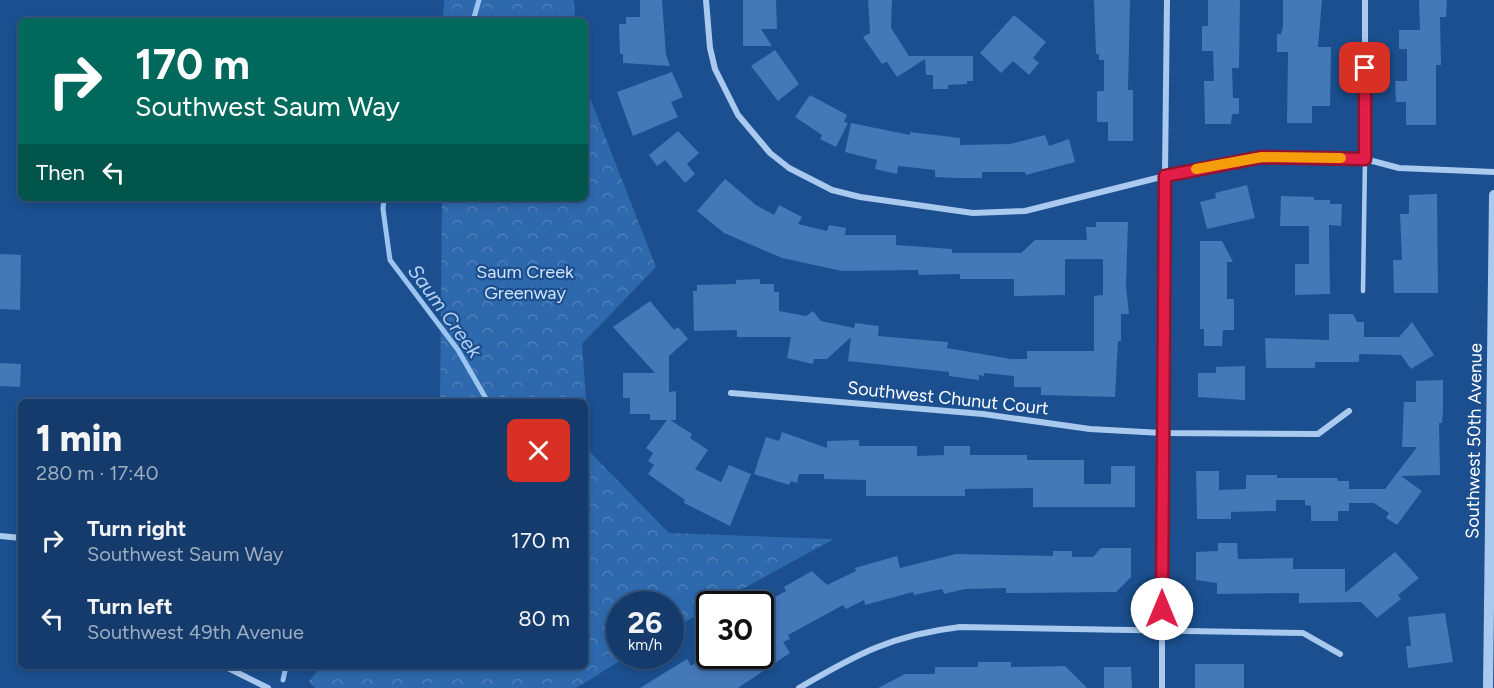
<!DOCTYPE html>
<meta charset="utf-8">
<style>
:root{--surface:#143b6b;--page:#1d4271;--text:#f1f3f6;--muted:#9dadc1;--line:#33557e}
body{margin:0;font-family:Figtree,sans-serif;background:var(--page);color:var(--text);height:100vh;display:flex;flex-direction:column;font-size:22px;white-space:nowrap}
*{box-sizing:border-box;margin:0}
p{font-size:20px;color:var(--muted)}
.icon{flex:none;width:33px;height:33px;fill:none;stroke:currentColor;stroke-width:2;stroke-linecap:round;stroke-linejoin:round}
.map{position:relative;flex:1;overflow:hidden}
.details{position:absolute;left:18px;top:399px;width:570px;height:270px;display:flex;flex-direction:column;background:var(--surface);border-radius:9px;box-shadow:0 3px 9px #0003,0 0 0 2px var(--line)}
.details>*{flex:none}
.guide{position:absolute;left:18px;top:18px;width:570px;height:183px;border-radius:9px;box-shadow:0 3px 9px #0003,0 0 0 2px var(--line);background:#00695c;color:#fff;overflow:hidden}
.speed{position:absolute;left:606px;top:591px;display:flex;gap:12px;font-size:30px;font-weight:700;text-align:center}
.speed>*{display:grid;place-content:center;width:78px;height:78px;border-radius:50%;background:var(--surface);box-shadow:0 3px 9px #0003,0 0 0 2px var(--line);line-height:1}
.speed small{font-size:15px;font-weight:400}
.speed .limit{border:3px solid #111;border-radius:9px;background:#fff;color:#111}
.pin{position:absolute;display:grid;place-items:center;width:51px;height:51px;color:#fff;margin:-26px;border-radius:12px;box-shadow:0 3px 9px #0006}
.me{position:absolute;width:66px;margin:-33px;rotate:0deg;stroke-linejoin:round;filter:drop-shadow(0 0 4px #0008)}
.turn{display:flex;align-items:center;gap:21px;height:126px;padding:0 18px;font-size:27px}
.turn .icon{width:78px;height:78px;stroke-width:2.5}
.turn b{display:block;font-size:42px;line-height:51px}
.then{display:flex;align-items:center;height:57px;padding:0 18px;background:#0003;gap:12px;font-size:22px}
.round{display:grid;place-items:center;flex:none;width:63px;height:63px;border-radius:9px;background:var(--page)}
.overview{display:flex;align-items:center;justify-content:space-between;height:102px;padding:0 18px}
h1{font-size:36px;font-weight:800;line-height:45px}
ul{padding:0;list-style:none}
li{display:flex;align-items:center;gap:18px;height:78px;padding:0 18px}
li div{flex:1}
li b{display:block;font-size:22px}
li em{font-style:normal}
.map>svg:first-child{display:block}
</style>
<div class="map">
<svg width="1494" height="688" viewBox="0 0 1494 688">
<defs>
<pattern id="forest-crowns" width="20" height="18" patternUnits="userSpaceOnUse" patternTransform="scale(1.5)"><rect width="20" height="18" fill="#2e69ad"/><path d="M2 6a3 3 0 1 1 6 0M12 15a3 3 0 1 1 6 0" fill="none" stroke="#4d80b9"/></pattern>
</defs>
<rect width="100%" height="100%" fill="#1b4f8f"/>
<!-- forest -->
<g fill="url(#forest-crowns)">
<polygon points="444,0 574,0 575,21 443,21"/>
<polygon points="585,85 656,267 582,344 590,452 669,533 834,539 715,604 710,604 709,608 671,630 670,604 620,604 620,656 628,656 576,688 315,688 309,681 322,666 585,666 585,402 440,402 442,198 585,198"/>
</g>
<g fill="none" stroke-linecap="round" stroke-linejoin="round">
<!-- stream -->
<g stroke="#9cc4f0" stroke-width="5">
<polyline points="473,21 479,0"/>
<polyline points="384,198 383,209 390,260 458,350 488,402"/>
<polyline points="283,680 286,666"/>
</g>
</g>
<!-- building -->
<g fill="#4478b7">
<polygon points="640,0 662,0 666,55 670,66 623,63 623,54 620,54 619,24 626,24 626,17 640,17"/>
<polygon points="743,0 776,0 777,29 761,29 772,46 743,46"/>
<polygon points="868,0 892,0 891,28 909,56 973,56 973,81 967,81 967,84 948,85 948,89 933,89 933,75 926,75 925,59 897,77 887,62 882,64 863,37 870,33"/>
<polygon points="1094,0 1130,0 1128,90 1133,90 1133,141 1108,141 1108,122 1097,122 1097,91 1104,91 1104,60 1099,60 1099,54 1096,54"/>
<polygon points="1208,0 1240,0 1239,68 1232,68 1233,98 1239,98 1239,114 1232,114 1231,124 1205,124 1204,81 1214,81 1213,51 1202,51 1202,26 1208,26"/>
<polygon points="1283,0 1322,0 1318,47 1331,47 1330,106 1312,106 1312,123 1287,123 1288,52 1277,52 1277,34 1281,34 1283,26"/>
<polygon points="1419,0 1447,0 1446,17 1440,17 1441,65 1436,65 1436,125 1406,125 1406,102 1396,102 1395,81 1407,81 1407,49 1399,49 1399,30 1420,30"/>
<polygon points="1014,15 1046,42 1033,58 1039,63 1029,75 1013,61 1001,73 980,53"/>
<polygon points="775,50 799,84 778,101 751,66"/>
<polygon points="672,72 683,97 671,102 678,117 633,136 617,92"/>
<polygon points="810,95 847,115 844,122 848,123 836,147 820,139 822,135 795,117"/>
<polygon points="851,123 910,135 910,132 960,138 960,145 1010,144 1045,135 1049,146 1069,139 1075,162 1026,175 1025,172 982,172 982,178 957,178 935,177 935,170 898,166 897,174 875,169 877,160 845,152"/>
<polygon points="678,131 699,153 687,164 695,174 685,183 665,160 657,166 649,155"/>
<polygon points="725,179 756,205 774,215 779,205 802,217 798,224 827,231 829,225 846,228 845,235 896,235 896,245 952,249 952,253 1021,253 1035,240 1087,240 1086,227 1096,227 1096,222 1128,222 1126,286 1129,314 1121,314 1121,341 1118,341 1115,397 1041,395 1041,387 1014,387 1014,376 984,373 984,376 979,375 979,380 949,376 949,372 848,361 851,337 827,359 814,359 813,364 787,358 791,337 737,337 737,330 694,331 693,291 697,291 697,285 736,284 736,280 760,279 760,284 774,284 774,292 779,292 779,311 806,316 813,311 821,321 854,328 855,323 879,326 878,336 948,342 947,348 1011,359 1027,359 1027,351 1094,351 1094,296 1103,295 1103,259 1065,259 1065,295 1014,296 1014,279 960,279 960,274 919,275 918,270 842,271 782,258 724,233 697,211"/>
<polygon points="1247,185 1255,218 1207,229 1200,202 1216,198 1215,193"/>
<polygon points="1437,194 1438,293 1394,293 1393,260 1402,260 1400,214 1409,214 1409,195"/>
<polygon points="1281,196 1314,197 1314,200 1330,200 1330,204 1342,204 1341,226 1329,225 1330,294 1295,295 1295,264 1309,264 1309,226 1280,226"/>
<polygon points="1200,241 1222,241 1233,262 1227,262 1227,299 1234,299 1234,330 1223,330 1222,346 1204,346 1204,329 1200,329"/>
<polygon points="0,254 21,255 20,310 0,309"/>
<polygon points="650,301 674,330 678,327 688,339 669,356 669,392 676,391 676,420 670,420 692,434 690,438 708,450 695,469 721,482 729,465 751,474 730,526 684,503 685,500 648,474 654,465 648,461 653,453 646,448 667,420 650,420 650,414 630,414 630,398 623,398 623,373 655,373 613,327"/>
<polygon points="1329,314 1353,314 1357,322 1364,322 1364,337 1399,337 1412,322 1434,355 1411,369 1401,355 1359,354 1359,362 1315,362 1315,368 1266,368 1265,338 1329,340"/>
<polygon points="0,363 21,364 20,387 0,386"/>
<polygon points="1245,366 1245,400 1198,397 1198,373 1216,373 1216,367"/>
<polygon points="1443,380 1443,410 1442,423 1439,423 1440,475 1401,476 1422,491 1397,525 1386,518 1389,513 1374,503 1349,503 1349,511 1338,511 1338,521 1311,521 1311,506 1305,505 1305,500 1276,500 1276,511 1231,512 1231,519 1197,519 1196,471 1219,471 1219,490 1246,489 1246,475 1277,475 1277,478 1337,478 1338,481 1349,481 1349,489 1385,489 1417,447 1402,447 1404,402 1416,402 1416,381"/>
<polygon points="782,432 827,448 827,441 859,440 859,446 917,446 917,456 944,455 944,446 970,446 970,455 1027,455 1027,460 1084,460 1084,484 1111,484 1111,466 1135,466 1135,507 1033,507 1033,488 965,489 965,496 866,496 866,480 824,479 824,474 799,474 797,483 791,481 789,485 754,474 766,437 779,441"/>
<polygon points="1218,543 1237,543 1238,559 1293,558 1293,569 1345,569 1345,593 1395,552 1419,578 1398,595 1401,599 1377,618 1361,602 1299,603 1299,593 1217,594 1217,583 1196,580 1196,552 1218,551"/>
<polygon points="1101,548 1131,548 1131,577 1116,592 1006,593 1006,588 965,589 944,594 942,589 914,595 913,592 865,605 864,600 846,609 843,605 788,635 790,639 783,642 790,653 738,688 640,688 687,659 691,666 705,656 760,656 760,605 786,591 784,587 812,571 827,585 856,571 855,568 897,556 900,568 956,554 1053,556 1053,551 1072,551 1072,557 1093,557"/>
<polygon points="1445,613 1453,662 1408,668 1406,646 1411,646 1408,617"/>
<polygon points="978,662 1011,662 1011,667 1065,666 1087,688 878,688 905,674 935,674 935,667 978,667"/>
<rect x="1195" y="664" width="49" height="24"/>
<polygon points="1104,667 1131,667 1132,688 1104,688"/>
</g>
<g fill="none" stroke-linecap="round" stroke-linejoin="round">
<!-- service -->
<polyline stroke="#a9c9ee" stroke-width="4.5" points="1363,291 1365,159"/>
<!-- minor -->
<g stroke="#a9c9ee" stroke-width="6">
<polyline points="706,0 710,48 715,69 738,115 770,153 789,168 832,190 860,197 973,213 1025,211 1165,176 1262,157 1365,159 1399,168 1494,172"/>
<polyline points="1365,0 1365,159"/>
<polyline points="731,393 983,414 1090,429 1162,433 1318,434 1349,411"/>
<polyline points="0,536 21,538"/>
<polyline points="224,666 268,688"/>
<path d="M799 688C857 654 892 635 960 627L1303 633 1340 654"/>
<polyline points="1162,688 1162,433 1167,0"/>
</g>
<!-- tertiary -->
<polyline stroke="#a9c9ee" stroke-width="10" points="1488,688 1494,195"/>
</g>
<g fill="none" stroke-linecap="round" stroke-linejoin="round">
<!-- route casing -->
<g stroke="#92132f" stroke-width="15">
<polyline id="route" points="1162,609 1165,176 1262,157 1365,159 1365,68"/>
</g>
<!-- route -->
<use href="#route" stroke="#e11d48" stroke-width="10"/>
<!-- slow -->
<polyline stroke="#f59e0b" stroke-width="10" points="1196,169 1262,157 1341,158"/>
</g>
<g text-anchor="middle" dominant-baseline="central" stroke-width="4.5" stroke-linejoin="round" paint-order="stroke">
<!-- park labels -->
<g font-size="18" fill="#cfe3fa" stroke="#1b4f8f">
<text x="525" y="272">Saum Creek<tspan x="525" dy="21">Greenway</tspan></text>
</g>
<!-- street labels -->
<g font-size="18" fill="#fff" stroke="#1b4f8f">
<text transform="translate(948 398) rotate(6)">Southwest Chunut Court</text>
<text transform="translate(1474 441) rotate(-89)">Southwest 50th Avenue</text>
</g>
<!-- water labels -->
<g font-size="20" font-style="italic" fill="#b5d3f5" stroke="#1b4f8f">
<text transform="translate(445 311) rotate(54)">Saum Creek</text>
</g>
</g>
</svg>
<div class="speed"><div>26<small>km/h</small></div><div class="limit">30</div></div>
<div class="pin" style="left:1365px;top:68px;background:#d93025"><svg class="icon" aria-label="arrive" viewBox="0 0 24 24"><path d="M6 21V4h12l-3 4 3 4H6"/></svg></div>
<svg class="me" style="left:1162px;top:609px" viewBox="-20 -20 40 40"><circle r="19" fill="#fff"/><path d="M0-13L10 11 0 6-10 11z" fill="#e11d48"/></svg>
<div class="guide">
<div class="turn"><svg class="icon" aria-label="right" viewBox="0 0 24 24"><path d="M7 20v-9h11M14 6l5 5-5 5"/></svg><div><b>170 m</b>Southwest Saum Way</div></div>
<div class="then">Then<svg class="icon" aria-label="left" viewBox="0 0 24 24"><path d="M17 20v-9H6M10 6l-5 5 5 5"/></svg></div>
</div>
<section class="details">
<div class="overview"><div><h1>1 min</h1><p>280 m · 17:40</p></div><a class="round" style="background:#d93025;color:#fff"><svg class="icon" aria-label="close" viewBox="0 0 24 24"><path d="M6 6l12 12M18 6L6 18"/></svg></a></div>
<ul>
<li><svg class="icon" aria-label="right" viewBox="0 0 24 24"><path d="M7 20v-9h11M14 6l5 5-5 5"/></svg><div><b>Turn right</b><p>Southwest Saum Way</p></div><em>170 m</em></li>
<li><svg class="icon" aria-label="left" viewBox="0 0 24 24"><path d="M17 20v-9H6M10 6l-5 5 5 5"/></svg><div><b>Turn left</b><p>Southwest 49th Avenue</p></div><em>80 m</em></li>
</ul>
</section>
</div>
